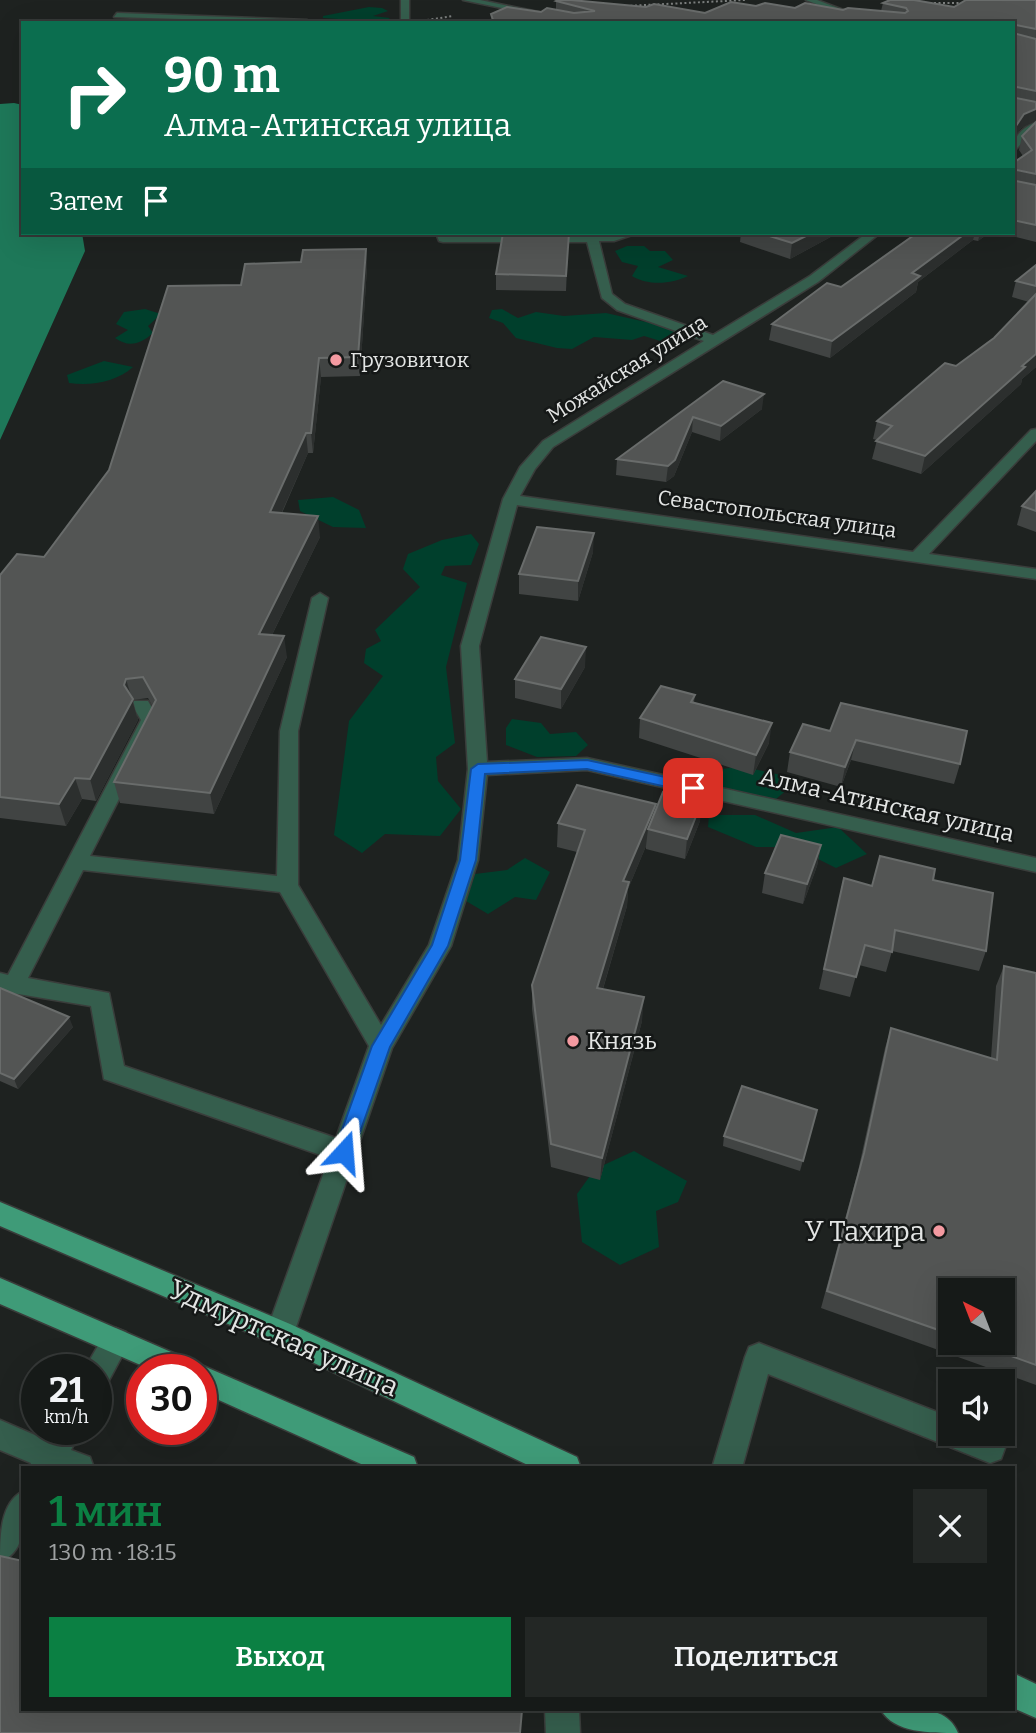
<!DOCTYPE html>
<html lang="ru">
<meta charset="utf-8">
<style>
:root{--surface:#161a18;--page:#232725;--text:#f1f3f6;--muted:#9ea1a2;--line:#353837;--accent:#0b8043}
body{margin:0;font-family:Bitter,serif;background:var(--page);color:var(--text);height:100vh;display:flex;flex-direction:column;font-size:26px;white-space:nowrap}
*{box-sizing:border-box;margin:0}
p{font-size:23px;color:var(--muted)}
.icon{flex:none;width:38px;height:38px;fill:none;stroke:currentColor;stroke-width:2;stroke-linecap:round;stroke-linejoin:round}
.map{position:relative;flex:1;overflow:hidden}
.drawer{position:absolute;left:21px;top:1466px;width:994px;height:245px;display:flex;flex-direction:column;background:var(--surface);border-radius:0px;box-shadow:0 7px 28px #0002,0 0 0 2px var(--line)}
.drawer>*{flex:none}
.guide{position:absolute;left:21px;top:21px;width:994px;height:214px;border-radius:0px;box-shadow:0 7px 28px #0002,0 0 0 2px var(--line);background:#0b6e4f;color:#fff;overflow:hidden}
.needle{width:46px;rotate:318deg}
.controls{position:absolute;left:938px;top:1278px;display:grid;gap:14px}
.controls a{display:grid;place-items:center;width:77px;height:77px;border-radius:0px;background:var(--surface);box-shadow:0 7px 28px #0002,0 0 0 2px var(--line);font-size:35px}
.speed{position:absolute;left:21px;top:1354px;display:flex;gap:14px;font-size:35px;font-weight:700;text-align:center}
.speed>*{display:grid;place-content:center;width:91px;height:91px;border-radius:50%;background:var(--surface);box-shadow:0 7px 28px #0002,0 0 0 2px var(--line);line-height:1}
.speed small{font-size:18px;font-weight:400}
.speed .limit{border:10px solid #d22;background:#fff;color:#111}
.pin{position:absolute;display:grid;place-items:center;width:60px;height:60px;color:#fff;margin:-30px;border-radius:14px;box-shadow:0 4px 10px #0006}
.me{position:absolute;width:77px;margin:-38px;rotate:19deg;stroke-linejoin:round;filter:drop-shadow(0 0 5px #0008)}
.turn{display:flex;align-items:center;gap:24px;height:147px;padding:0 28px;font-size:32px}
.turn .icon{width:91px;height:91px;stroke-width:2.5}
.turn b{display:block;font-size:49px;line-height:60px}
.then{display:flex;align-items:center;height:66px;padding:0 28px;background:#0003;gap:14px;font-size:26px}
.round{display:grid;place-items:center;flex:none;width:74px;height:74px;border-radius:0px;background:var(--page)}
.overview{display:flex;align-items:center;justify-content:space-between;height:119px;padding:0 28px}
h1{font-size:42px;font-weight:600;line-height:52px;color:var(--accent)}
.action{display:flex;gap:14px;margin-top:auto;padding:14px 28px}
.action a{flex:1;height:80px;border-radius:0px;background:var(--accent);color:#fff;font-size:28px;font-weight:600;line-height:80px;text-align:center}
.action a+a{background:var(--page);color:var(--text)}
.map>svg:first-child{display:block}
</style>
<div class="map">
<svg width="1036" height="1733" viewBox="0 0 1036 1733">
<rect width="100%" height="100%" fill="#1e2220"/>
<!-- green -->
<g fill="#003f2c">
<polygon points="369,7 382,8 388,11 373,16 390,18 384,22 323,18 323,16"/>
<path d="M627 246H644L650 251H665L673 260 658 267 688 276C672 284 648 286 632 276L638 266 622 262 615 251Z"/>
<path d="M145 309 161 314 148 326 153 333C141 344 129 348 115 338L128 330 116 324 124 312Z"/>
<polygon points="502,309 518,318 536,312 564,316 606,313 668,327 686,335 667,343 644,336 632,340 594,337 572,349 557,348 516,338 503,323 489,318 492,310"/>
<path d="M104 361 133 367C116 382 92 386 69 383L67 375Z"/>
<polygon points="333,497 359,510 366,528 333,527 300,511 298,500"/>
<polygon points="471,534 479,544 471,565 445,566 441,575 467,583 446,667 455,743 436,757 438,781 461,809 440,836 385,834 362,853 334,835 349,721 383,676 364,663 366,649 381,641 375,630 420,587 403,569 408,554 442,540"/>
<polygon points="512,719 541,723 550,734 576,732 588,745 576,756 537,757 506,745 506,728"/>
<polygon points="739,766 786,776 789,788 775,800 717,789 713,779 718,770"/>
<polygon points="709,815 755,815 796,833 838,827 867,854 836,868 794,847 756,847 708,827"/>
<polygon points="525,858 550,872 536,900 515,897 488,914 466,901 475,874 507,870"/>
<polygon points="634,1151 687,1181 678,1202 656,1211 659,1247 620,1265 582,1242 577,1194 595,1169"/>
</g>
<!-- water -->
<polygon fill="#1e7859" points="14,103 23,105 23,233 82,233 85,251 0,440 0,104"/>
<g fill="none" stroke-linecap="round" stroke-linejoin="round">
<!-- canal -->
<polygon fill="#1e7859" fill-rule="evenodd" points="138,16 143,18 146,23 130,23"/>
<!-- minor casing -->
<g stroke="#3a3d3b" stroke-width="3">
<g id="minor">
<rect x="401" y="0" width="8" height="23"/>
<polygon points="463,0 480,0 592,23 574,23"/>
<polygon points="806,0 817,0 846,11 903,23 844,15"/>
<polygon points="117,13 307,20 311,23 114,17"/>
<path d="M1036 122V129L1013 152C1013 136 1022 128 1036 122Z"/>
<path d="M436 233H448V235L638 233 614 241H599L612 294 625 304 713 335 810 276 867 233H880L818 282 553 447 535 469 520 496 913 552 1031 430 1036 429V441L929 554 1036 569V579L517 505 479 646 487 762 587 758 1036 858V872L587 770 487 775 478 860 451 946 392 1048 294 1333 290 1342 280 1346 270 1342 266 1333 329 1158 104 1079 91 1006 0 991V973L8 975 141 720 132 705 134 701H148L159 720 90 856 277 876 280 731 312 598 320 593 328 598 298 731V885L381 1025 429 945 458 860 468 769 461 646 503 499 520 467 543 441 704 341 617 310 602 298 587 242H443L439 241ZM83 870 280 892 369 1046 336 1138 124 1066 109 993 28 978Z"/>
<polygon points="116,1328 126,1332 130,1341 106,1386 96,1390 96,1370 84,1370 106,1332"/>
<polygon points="759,1343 950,1417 950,1433 990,1433 1001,1437 1005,1448 1001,1459 990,1463 768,1374 742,1468 712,1468 745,1357 749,1347"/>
<polygon points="0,1420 44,1439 50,1430 81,1430 71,1450 90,1457 94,1468 29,1468 31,1463 0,1450"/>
<path d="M23 1491C23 1517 29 1550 0 1562 0 1536 0 1503 23 1491Z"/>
<polygon points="545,1710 579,1710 580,1733 546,1733"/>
</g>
</g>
<!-- major casing -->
<g stroke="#3a3d3b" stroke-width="3">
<g id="major">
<polygon points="0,1202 290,1324 577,1457 581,1468 534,1468 270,1342 0,1226"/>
<polygon points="0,1278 414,1457 418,1468 370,1468 201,1392 201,1370 152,1370 0,1304"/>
<polygon points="1013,1673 1036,1684 1036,1718 1013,1708"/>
<path d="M881 1710C908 1709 946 1703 958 1733 930 1733 894 1733 881 1710Z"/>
</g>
</g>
<!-- path -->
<g stroke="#7c7f7e" stroke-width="2" stroke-dasharray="2 2.5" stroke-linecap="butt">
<polyline points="925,3 965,3"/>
<polyline points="626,6 745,0"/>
<polyline points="427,20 453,16"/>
</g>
<!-- minor -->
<use href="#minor" fill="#355e4d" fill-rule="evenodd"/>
<!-- major -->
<use href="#major" fill="#3f9b78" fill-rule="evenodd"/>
</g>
<!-- wall -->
<g fill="#414443" fill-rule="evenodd">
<polygon points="1036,0 1036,121 1021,128 1013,139 1013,23 492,23 491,14 541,12 556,10 556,1 705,13 756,6 881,11 883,3 954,7"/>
<polygon points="1036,122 1036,242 1000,233 1013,233 1013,163 1023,156 1019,150 1022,136"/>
<polygon points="741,233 838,233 790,259 740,242"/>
<polygon points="917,233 989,233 978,241 973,240 918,282 916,292 830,358 769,340 772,324 841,287"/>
<polygon points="568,247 566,291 496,290 496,274"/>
<polygon points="366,249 367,267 360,376 321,377 313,453 308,453 282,513 320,537 272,635 287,657 214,814 120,803 114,782 153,707 148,698 133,700 138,720 96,801 82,799 66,826 0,818 0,575 44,557 109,470 241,285 301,262"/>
<polygon points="1036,265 1036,367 1022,379 1021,384 921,474 872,459 877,440 873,439 877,421 956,366 994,338 1029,302 1012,297 1016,281"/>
<polygon points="723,381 762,409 720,441 692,432 674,476 666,482 616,475 617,459"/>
<polygon points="1036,491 1036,532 1017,525 1022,506"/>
<polygon points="593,552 578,601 519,594 519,574"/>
<polygon points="585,667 561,709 515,698 515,679"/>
<polygon points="695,695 694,702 769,743 753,775 639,738 640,718"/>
<polygon points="830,731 960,764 954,784 851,760 841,787 787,772 790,752"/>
<polygon points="656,804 656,811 700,821 685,859 646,849 646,846 628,889 627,906 603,989 642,1021 600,1180 551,1167 532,1009 532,985 577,852 557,847 558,823"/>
<polygon points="821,845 817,866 803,904 762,893 765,873"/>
<polygon points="844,878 872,886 933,880 986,951 979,971 892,951 886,972 859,965 850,997 819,989"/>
<path d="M1004 966 1036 973V1385L821 1308 858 1171 885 1048 891 1028 991 1058 996 986ZM950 1290 1003 1342H950Z"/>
<polygon points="0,988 73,1027 18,1089 0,1081"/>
<polygon points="817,1110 800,1171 723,1146 724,1136"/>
</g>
<!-- shaded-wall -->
<g fill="#2c2f2e">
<polygon points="1036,109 1036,121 1021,128 1013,139 1016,126 1024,114"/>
<polygon points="812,233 838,233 790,259 792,243"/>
<polygon points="966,233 975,233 973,240 918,282 916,292 830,358 832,341 912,273"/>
<polygon points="980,233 989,233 978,241"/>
<polygon points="366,249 367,267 360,376 358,357"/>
<polygon points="1036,354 1036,367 1022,379 1021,384 921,474 925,456"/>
<polygon points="319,358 321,377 313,453 311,433"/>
<polygon points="764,394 762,409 720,441 721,426"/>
<polygon points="693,417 692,432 674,476 666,482 668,466"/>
<polygon points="306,433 308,453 273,532 270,512"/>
<polygon points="318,516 320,537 262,655 259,634"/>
<polygon points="594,533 593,552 578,601 578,581"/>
<polygon points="284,636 287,657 214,814 210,793"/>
<polygon points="586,647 585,667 561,709 561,689"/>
<polygon points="126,679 138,720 96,801 90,779"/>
<polygon points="772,723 769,743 753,775 756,755"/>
<polygon points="856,740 851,760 841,787 845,767"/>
<polygon points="75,778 82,799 66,826 59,804"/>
<polygon points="702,801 700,821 685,859 687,839"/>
<polygon points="656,804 654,828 648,829 646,846 628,889 627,906 596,1012 597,988 623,881"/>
<polygon points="821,845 817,866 803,904 807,884"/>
<polygon points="644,997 642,1021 600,1180 602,1158"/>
<polygon points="69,1017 73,1027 18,1089 14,1079"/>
</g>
<!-- building -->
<g fill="#535554" stroke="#696c6b" stroke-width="2">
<polygon points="558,0 571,0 646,7 654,4 705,13 731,2 756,6 765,3 795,8 805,3 843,10 848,8 905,13 908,11 906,8 883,3 890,0 914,0 954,7 966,0 1036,0 1036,29 1016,25 1013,33 1013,23 494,23 491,14 507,7 541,12 547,8 574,13 595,11 556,1"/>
<polygon points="1013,33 1036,39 1036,91 1017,87 1013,89 1016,98 1036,102 1036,109 1024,114 1016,126 1013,123"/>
<polygon points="1036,122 1036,174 1017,170 1014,172 1016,181 1036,185 1036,225 1013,220 1013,163 1032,150 1022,136"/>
<polygon points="503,233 569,233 566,276 496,274"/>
<polygon points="760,233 812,233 792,243"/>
<polygon points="917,233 966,233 912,273 920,276 832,341 772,324 827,283 841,287"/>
<polygon points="366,249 358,357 319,358 311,433 306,433 270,512 318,516 259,634 284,636 210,793 114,782 156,700 143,677 126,679 124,685 133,699 90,779 75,778 59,804 0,797 0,575 17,554 44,557 109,470 168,286 241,285 245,264 301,262 303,250"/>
<polygon points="1036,265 1036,286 1016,281"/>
<polygon points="1036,294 1036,354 1022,366 1025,367 925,456 876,441 892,426 877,421 945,363 956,366 994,338"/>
<polygon points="723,381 764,394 721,426 693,417 675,460 668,466 617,459"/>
<polygon points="1036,491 1036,511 1022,506"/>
<polygon points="537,527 594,533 578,581 519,574"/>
<polygon points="541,637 586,647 561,689 515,679"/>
<polygon points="661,686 695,695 691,702 772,723 756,755 640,718"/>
<polygon points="841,703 967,731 960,764 856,740 845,767 790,752 803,724 830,731"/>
<polygon points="577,785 656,804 623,881 629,882 597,988 644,997 602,1158 551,1144 532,985 585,830 558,823"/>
<polygon points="663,792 702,801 687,839 648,829"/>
<polygon points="781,835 821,845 807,884 765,873"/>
<polygon points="880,856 935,869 933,880 993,893 986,951 895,930 892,952 865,945 856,977 824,969 844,878 872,886"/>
<polygon points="1004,966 1036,973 1036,1365 973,1342 1003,1342 1003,1290 950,1290 950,1334 827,1291 864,1153 891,1028 997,1060"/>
<polygon points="0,988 69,1017 14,1079 0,1073"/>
<polygon points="742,1086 817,1110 803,1161 724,1136"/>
<polygon points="0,1556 23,1561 23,1710 522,1710 520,1733 0,1733"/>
</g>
<!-- route -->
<polygon fill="#1a73e8" stroke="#114b97" stroke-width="2" points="587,760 693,783 700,788 693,793 587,769 485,774 476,860 448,946 390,1047 351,1158 337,1158 334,1152 372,1046 432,945 460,860 471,769 478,764"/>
<!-- markers -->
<g fill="#f49aa1" stroke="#151817" stroke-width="2.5">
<circle cx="336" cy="360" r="7"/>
<circle cx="573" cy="1041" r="7"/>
<circle cx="939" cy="1231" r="7"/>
</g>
<g text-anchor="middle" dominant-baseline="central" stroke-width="5" stroke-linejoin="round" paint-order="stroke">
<!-- far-poi labels -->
<g font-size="21" fill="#e3e5e4" stroke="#151817" text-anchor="start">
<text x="350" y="360">Грузовичок</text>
</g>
<!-- far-street labels -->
<g font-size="21" fill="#e3e5e4" stroke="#151817">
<text transform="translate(627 369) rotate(-32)">Можайская улица</text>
<text transform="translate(777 514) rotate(8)">Севастопольская улица</text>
</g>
<!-- street labels -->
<g font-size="24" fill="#e3e5e4" stroke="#151817">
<text transform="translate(887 805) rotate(13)">Алма-Атинская улица</text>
</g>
<!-- poi labels -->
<g font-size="24" fill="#e3e5e4" stroke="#151817" text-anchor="start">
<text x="587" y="1041">Князь</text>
</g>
<!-- near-poi labels -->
<g font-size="28" fill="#e3e5e4" stroke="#151817" text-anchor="end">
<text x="925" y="1231">У Тахира</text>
</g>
<!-- near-street labels -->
<g font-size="28" fill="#e3e5e4" stroke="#151817">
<text transform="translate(284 1338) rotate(24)">Удмуртская улица</text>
</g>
</g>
</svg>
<div class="controls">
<a><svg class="needle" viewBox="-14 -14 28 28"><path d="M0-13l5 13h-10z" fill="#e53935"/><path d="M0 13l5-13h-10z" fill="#9ea1a2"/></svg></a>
<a><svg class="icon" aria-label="sound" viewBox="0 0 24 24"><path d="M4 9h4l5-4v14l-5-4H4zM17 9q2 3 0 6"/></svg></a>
</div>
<div class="speed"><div>21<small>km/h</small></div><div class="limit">30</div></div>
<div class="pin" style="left:693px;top:788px;background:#d93025"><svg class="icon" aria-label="arrive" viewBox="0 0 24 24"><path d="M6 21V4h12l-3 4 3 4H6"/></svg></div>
<svg class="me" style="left:344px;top:1152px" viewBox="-20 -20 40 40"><path d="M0-17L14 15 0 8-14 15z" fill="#1a73e8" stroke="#fff" stroke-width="4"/></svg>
<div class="guide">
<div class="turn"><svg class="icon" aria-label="right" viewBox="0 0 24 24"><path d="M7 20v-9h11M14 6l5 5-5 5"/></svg><div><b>90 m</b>Алма-Атинская улица</div></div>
<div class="then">Затем<svg class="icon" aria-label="arrive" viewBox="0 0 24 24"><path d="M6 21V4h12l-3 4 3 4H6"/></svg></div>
</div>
<section class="drawer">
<div class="overview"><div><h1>1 мин</h1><p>130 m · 18:15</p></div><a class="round"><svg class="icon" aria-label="close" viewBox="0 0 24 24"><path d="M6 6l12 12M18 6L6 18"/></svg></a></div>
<div class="action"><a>Выход</a><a>Поделиться</a></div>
</section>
</div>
